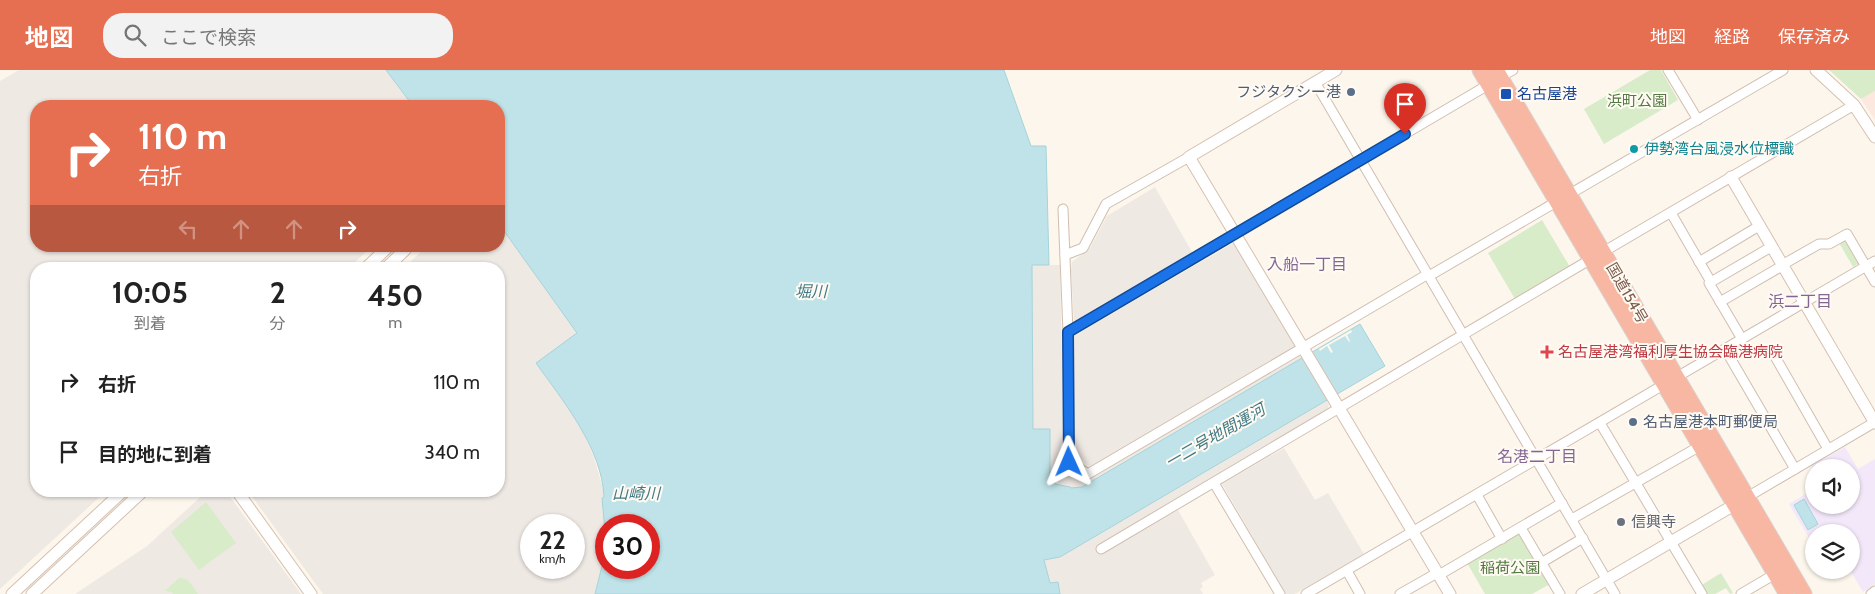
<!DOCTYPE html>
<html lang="ja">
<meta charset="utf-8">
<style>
:root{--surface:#fff;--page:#f2f2f2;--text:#222;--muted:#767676;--accent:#e76f51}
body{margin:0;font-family:Cabin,"Noto Sans JP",sans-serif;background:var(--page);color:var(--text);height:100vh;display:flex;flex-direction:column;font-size:19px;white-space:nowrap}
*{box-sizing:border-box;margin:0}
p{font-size:16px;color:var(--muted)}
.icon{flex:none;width:28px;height:28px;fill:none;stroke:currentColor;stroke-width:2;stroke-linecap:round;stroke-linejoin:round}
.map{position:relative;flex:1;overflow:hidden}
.panel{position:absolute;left:30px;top:192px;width:475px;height:235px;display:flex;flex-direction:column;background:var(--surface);border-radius:20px;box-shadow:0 1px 4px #0004}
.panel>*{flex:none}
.guide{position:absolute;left:30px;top:30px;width:475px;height:152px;border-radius:20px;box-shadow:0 1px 4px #0004;background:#e76f51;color:#fff;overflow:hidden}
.fabs{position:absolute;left:1805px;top:389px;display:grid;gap:10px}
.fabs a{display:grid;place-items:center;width:55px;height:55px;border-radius:50%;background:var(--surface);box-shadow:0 1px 4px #0004;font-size:25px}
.speed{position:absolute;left:520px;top:444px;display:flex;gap:10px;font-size:25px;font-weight:700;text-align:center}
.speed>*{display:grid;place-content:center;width:65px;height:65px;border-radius:50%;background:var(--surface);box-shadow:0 1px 4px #0004;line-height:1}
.speed small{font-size:12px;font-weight:400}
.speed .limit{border:8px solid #d22;background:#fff;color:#111}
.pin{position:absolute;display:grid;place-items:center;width:42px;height:42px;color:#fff;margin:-51px -21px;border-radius:50% 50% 50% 0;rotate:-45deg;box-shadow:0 0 5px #0007}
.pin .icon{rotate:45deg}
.me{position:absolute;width:55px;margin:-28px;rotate:359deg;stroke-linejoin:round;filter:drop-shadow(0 0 4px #0008)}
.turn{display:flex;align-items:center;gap:18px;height:105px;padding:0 25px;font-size:22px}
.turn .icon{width:65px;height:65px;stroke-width:2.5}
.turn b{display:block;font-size:35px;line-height:42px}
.lanes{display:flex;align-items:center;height:48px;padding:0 25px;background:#0003;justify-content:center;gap:25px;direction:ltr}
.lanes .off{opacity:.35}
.eta{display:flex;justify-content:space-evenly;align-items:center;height:85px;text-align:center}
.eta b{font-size:30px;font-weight:700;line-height:35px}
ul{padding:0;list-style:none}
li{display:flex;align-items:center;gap:15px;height:70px;padding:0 25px}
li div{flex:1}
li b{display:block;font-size:19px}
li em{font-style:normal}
header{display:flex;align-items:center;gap:30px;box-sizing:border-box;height:70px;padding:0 25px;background:var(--accent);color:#fff}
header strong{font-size:24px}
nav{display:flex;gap:28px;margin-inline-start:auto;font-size:18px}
.search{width:350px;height:45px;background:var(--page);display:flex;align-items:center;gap:12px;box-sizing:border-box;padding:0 18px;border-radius:20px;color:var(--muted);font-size:19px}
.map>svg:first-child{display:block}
</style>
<header>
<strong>地図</strong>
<div class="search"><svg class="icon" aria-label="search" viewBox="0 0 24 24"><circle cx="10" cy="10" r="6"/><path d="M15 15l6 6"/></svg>ここで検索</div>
<nav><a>地図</a><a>経路</a><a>保存済み</a></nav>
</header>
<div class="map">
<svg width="1875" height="524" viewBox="0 0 1875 524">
<rect width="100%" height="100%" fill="#fdf6ec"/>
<!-- commercial -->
<polygon fill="#fde8e0" points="1875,21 1875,50 1861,29"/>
<!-- industrial -->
<g fill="#efe9e4" fill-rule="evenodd">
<polygon points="19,0 386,0 413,36 36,36 36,176 372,176 348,199 36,199 36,421 106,421 0,519 0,11"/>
<polygon points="1155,117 1193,184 1074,253 1071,200 1072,192 1090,178 1107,146"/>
<path d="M499 154 578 263 569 339 581 357 593 385 603 418 606 473 604 488 595 524H323L248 421H499V199H405L407 195 427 176H499ZM531 455H574V498H531Z"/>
<polygon points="1235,172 1296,276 1093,398 1086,394 1078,384 1074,370 1074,266"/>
<polygon points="1032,195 1060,195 1064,400 1072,405 1083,408 1089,406 1299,284 1302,289 1082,417 1071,418 1055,414 1050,409 1050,360 1033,359"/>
<polygon points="1326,330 1329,335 1327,340 1098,475 1103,483 1178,440 1215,505 1201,513 1203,517 1200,519 1203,524 1060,524 1058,512 1050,513 1044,490 1060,487"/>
<polygon points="1284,378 1315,430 1328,423 1364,484 1295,524 1286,524 1222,414"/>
<polygon points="207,421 226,421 301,524 75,524 147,476"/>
</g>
<!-- education -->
<polygon fill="#f3e8fa" points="1845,377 1858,399 1875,389 1875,514 1863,522 1850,500 1851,462 1814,462 1814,476 1789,434 1814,419 1814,435 1851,435 1851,398 1814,398 1814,400 1811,396"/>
<!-- green -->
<g fill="#d8ecc9">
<polygon points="1650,0 1661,0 1678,30 1604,74 1584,39"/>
<polygon points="1829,0 1875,0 1875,21 1861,29"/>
<polygon points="1542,150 1570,197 1515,229 1488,183"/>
<polygon points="1846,168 1861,192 1853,197 1838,171"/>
<polygon points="206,432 236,473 199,500 171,462"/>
<polygon points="1520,462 1550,514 1532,524 1485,524 1467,493"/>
<polygon points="1721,503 1733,523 1730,524 1726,518 1715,524 1704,524 1700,516"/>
<path d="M179 508C189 507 193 517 198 524H173L171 522 165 521Z"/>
</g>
<!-- water -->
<g fill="#bfe3e8" stroke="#a5d3da">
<path d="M386 0H1004L1031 76H1046L1049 195H1032L1033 359H1050V409L1055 411V414L1070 417 1071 418 1082 417 1360 254 1385 296 1060 487 1044 490 1050 513 1058 512 1060 524H595L604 488 606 473V498H649V455H606V472L602 428 604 427C602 378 563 331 536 293L577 263 499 154V36H413Z"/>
<polygon points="1804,429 1818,454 1808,460 1794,435"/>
</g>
<!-- pier -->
<polygon fill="#fdf6ec" points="1351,260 1352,262 1347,265 1350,271 1349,272 1345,266 1329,275 1333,282 1331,283 1327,276 1320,281 1319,279"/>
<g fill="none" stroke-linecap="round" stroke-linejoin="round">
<!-- street casing -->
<g stroke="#d1beb0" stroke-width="11">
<g id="street">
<polyline points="1668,0 1698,50"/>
<polyline points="1500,7 1513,0"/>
<polyline points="1315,12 1615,524"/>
<polyline points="1063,139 1068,262 1069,392 1088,404 1428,204"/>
<polyline points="1671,143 1711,212 1709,213 1742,269"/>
<polyline points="1603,182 1854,35"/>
<polyline points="1065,185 1083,178 1106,134 1189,87"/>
<polyline points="1699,192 1759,156"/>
<polyline points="1782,195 1819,174 1829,174 1847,164 1875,212"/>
<polyline points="1429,206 1783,0"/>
<polyline points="1711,212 1771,177"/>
<polyline points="1720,232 1782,196"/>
<polyline points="1068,262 1488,15"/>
<polyline points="1725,279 1795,399"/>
<polyline points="1773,283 1828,379"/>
<polyline points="1600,353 1702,524"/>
<polyline points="1214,413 1280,524"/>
<polyline points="1477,425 1502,469"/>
<polyline points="1744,429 1875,352"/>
<polyline points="1572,449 1700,376"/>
<polyline points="1521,458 1560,524"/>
<polyline points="1101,479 1591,189"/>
<polyline points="1541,493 1583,468"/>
<polyline points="1347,501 1360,524"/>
<polyline points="1439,505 1562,433"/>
<polyline points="1306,524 1875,191"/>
<polyline points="1400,524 1437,503"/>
<polyline points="1741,524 1775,504"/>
<polyline points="1871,524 1875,521"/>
</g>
</g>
<!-- secondary casing -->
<g stroke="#d6c0b0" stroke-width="13">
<g id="secondary">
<polyline points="1336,0 1189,87 1450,524"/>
<polyline points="1816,0 1854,35 1875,67"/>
<polyline points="1731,107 1875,353"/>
<polyline points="365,199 389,176"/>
<polyline points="385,199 405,180 402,176"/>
<polyline points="237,421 311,524"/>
<polyline points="12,524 123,421"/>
<polyline points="32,524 143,421"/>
<polyline points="1582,524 1734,435"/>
</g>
</g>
<!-- highway casing -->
<g stroke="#dad1cd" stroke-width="17">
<g id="highway">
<polyline points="1480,0 1787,524"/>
<polyline points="1496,0 1804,524"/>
</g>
</g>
<!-- street -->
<use href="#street" stroke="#fff" stroke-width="9"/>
<!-- secondary -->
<use href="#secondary" stroke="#fff" stroke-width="11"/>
<!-- highway -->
<use href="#highway" stroke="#f7b7a3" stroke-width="15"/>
</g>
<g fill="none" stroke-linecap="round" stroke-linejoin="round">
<!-- route casing -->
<g stroke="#114b97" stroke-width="12">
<polyline id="route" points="1069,392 1068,262 1405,64"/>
</g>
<!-- route -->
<use href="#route" stroke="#1a73e8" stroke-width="9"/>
</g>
<!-- markers -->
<g fill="#5c6f8a" stroke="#fffaf3" stroke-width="2">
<circle cx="1351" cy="22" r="5"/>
<circle cx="1633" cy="352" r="5"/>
</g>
<rect fill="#1a4fb4" stroke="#fffaf3" stroke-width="2" x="1500" y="18" width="12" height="12" rx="2.5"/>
<circle fill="#0f9aa8" stroke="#fffaf3" stroke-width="2" cx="1634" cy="79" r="5"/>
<path fill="#e0444e" stroke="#fffaf3" stroke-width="2" d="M1544.5 274.5h5v5h5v5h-5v5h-5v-5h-5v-5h5z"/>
<circle fill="#6b7280" stroke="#fffaf3" stroke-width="2" cx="1621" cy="452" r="5"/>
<g text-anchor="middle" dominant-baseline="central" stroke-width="4" stroke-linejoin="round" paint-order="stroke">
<!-- service labels -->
<g font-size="15" fill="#4e5e75" stroke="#fffaf3" text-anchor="end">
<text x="1341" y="22">フジタクシー港</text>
<text x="1643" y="352" text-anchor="start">名古屋港本町郵便局</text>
</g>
<!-- transit labels -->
<g font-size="15" fill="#164399" stroke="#fffaf3" text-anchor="start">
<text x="1517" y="24">名古屋港</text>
</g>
<!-- park labels -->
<g font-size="15" fill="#537a41" stroke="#fffaf3">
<text x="1637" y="31">浜町公園</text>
<text x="1510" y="498">稲荷公園</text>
</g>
<!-- culture labels -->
<g font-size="15" fill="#0d838f" stroke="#fffaf3" text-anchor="start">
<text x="1644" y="79">伊勢湾台風浸水位標識</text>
</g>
<!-- street labels -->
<g font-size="15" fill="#7a5c4d" stroke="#fffaf3">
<text transform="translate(1627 223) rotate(60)">国道154号</text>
</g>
<!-- health labels -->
<g font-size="15" fill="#be3a42" stroke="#fffaf3" text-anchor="start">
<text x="1558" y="282">名古屋港湾福利厚生協会臨港病院</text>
</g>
<!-- worship labels -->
<g font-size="15" fill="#5b616d" stroke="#fffaf3" text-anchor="start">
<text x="1631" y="452">信興寺</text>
</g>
<!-- neighbourhood labels -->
<g font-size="16" fill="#846695" stroke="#fffaf3">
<text x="1307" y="194">入船一丁目</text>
<text x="1800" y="231">浜二丁目</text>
<text x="1537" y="386">名港二丁目</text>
</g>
<!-- water labels -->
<g font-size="16" font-style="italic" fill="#437c86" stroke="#fffaf3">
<text x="811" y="221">堀川</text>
<text transform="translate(1215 366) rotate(-30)">一二号地間運河</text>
<text x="636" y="423">山崎川</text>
</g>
</g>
</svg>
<div class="fabs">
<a><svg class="icon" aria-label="sound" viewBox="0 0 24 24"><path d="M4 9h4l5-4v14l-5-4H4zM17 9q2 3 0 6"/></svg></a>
<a><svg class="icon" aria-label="layers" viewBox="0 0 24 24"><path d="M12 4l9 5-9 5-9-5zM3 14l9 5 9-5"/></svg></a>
</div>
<div class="speed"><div>22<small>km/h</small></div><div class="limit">30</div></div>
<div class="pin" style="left:1405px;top:64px;background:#d93025"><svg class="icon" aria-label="arrive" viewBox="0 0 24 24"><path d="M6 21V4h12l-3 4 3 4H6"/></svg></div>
<svg class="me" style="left:1069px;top:392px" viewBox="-20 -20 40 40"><path d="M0-17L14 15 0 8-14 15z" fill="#1a73e8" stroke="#fff" stroke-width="4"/></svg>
<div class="guide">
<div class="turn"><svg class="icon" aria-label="right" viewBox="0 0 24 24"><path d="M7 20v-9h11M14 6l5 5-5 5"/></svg><div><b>110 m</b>右折</div></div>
<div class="lanes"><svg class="icon off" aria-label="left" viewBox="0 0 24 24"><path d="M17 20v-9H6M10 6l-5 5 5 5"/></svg><svg class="icon off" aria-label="ahead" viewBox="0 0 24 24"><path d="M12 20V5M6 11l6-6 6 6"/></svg><svg class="icon off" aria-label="ahead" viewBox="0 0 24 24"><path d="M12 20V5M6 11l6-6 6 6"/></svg><svg class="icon" aria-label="right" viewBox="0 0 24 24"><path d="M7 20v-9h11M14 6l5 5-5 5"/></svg></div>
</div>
<section class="panel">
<div class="eta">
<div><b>10:05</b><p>到着</p></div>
<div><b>2</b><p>分</p></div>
<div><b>450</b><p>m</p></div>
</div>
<ul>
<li><svg class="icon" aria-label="right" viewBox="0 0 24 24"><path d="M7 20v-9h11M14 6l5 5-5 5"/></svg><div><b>右折</b></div><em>110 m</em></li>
<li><svg class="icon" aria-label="arrive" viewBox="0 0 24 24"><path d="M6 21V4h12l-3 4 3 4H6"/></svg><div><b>目的地に到着</b></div><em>340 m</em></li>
</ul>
</section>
</div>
